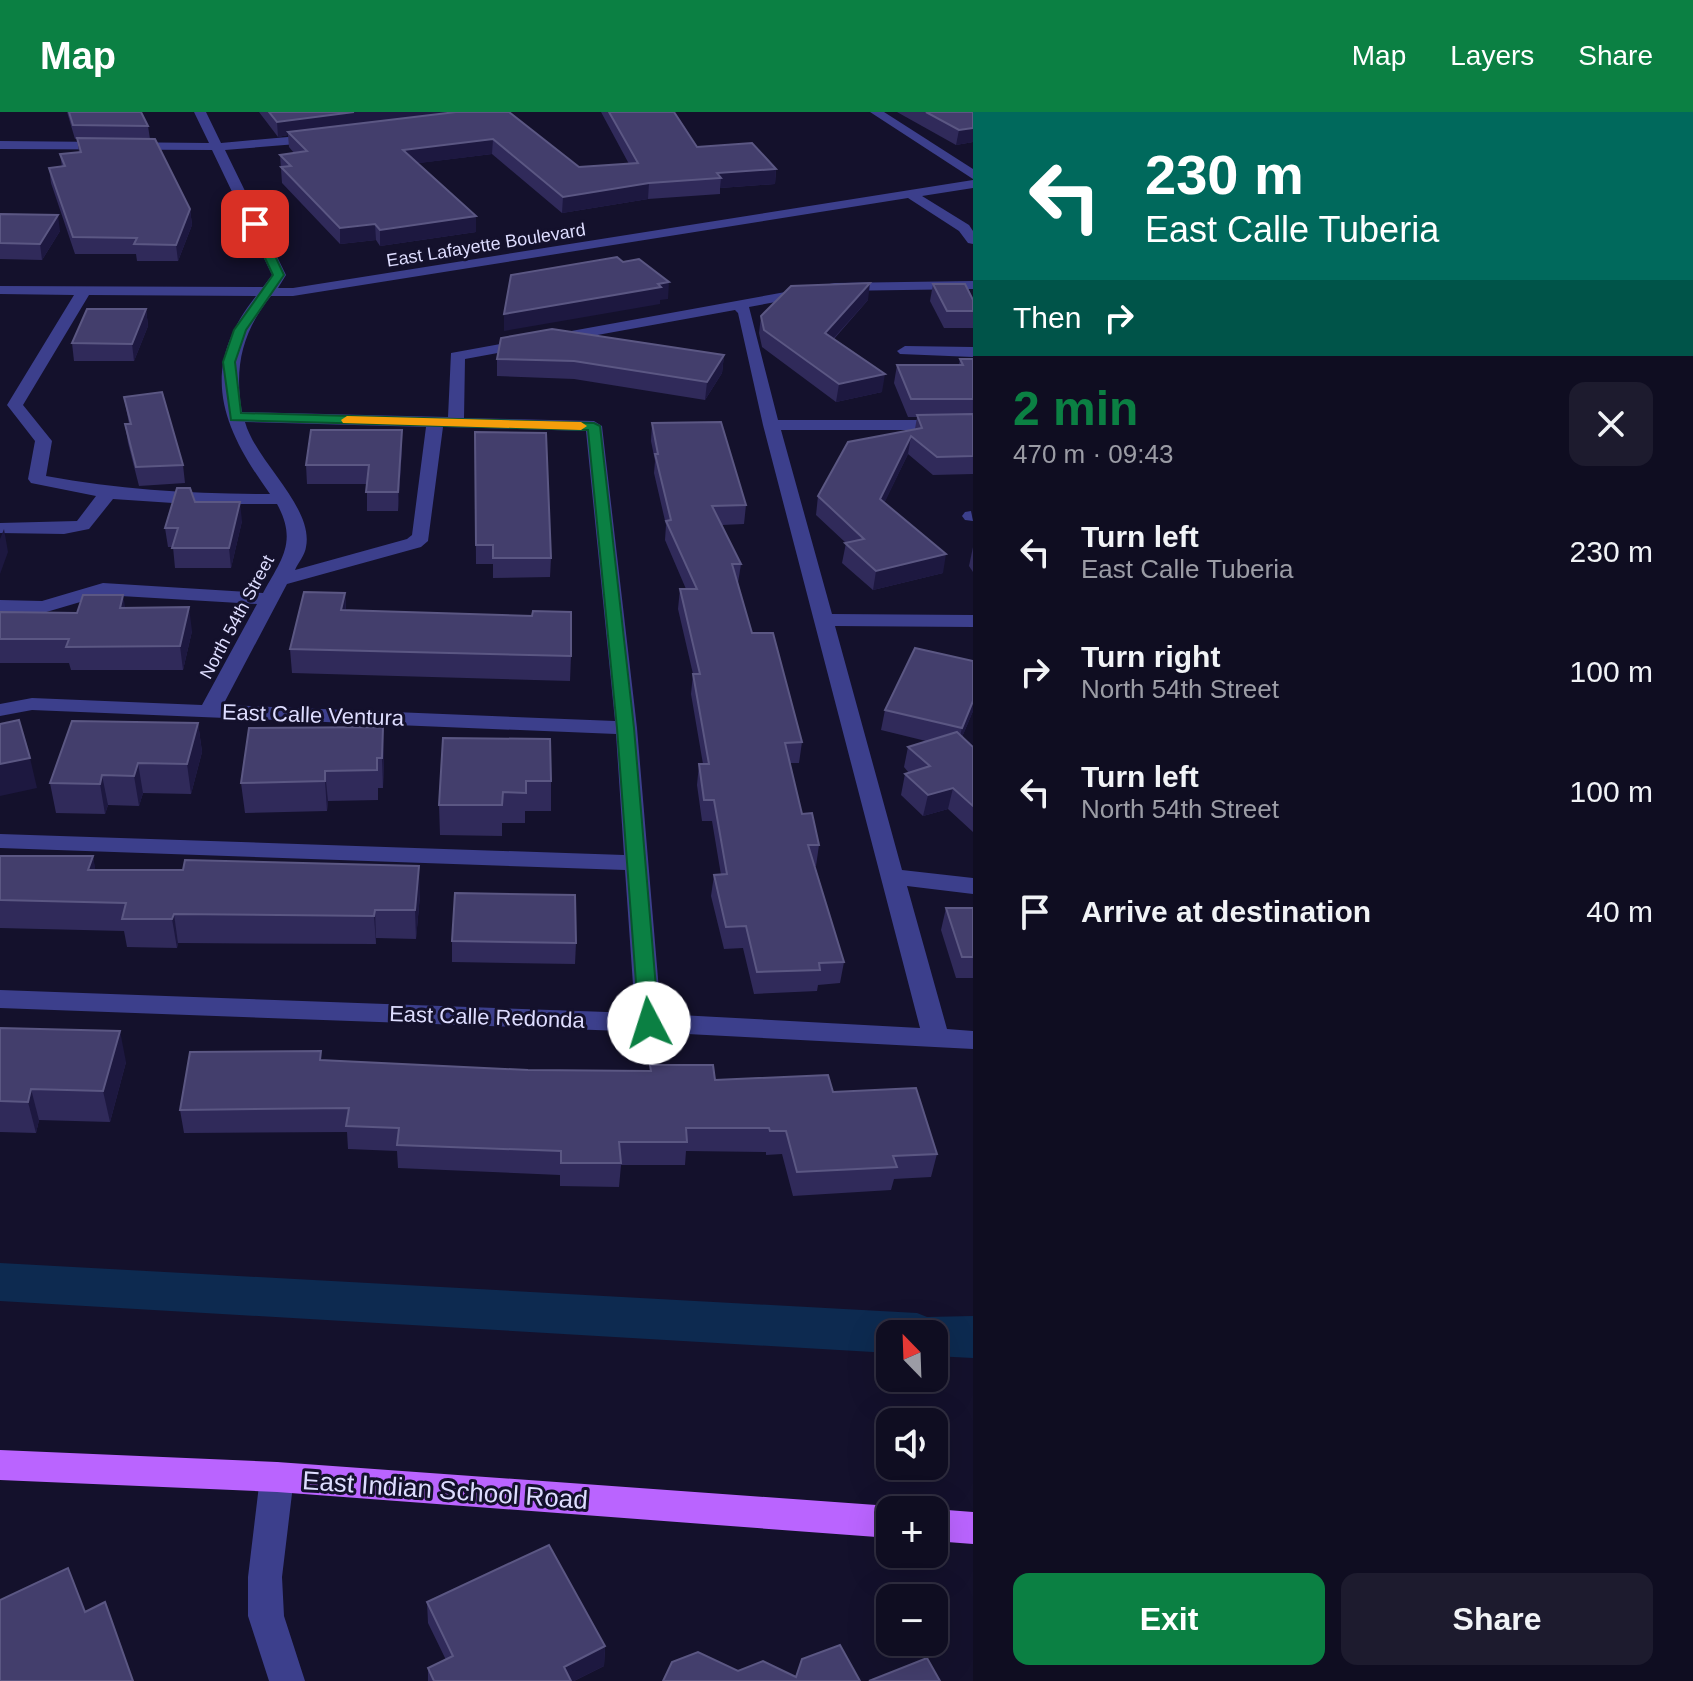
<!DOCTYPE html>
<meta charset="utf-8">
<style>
:root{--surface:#0f0d21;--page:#1d1b2e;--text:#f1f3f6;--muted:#9b9ca5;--line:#2f2d3f;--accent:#0b8043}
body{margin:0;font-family:Helvetica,sans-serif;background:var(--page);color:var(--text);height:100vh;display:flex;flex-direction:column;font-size:30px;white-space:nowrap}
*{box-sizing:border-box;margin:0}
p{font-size:26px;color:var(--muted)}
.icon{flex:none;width:44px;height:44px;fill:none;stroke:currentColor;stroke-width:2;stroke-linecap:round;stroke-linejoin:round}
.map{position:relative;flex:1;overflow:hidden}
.details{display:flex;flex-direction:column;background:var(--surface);width:720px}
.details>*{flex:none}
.top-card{background:#00695c;color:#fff;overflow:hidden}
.needle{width:52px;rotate:337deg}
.fabs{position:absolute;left:876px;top:1208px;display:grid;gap:16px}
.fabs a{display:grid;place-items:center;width:72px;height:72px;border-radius:16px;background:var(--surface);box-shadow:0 8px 32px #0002,0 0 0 2px var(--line);font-size:40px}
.pin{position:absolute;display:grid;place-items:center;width:68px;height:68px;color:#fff;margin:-34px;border-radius:16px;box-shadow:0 4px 12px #0006}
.me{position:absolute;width:88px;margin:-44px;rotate:355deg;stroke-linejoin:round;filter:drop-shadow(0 0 6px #0008)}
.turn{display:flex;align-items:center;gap:28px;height:168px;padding:0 40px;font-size:36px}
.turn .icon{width:104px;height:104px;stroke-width:2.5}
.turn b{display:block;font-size:56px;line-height:68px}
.then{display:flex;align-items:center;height:76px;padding:0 40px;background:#0003;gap:16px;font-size:30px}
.round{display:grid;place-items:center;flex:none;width:84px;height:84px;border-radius:16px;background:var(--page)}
.head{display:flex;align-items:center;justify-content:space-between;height:136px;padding:0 40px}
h1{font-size:48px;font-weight:600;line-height:60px;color:var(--accent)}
.primary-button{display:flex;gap:16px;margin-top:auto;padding:16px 40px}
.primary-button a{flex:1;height:92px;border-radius:16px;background:var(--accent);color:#fff;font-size:32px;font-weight:600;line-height:92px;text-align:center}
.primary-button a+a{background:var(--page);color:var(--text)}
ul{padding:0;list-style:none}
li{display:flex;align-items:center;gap:24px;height:120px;padding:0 40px}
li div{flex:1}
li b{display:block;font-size:30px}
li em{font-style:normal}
header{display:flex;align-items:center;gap:48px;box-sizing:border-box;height:112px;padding:0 40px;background:var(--accent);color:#fff}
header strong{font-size:38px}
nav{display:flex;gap:44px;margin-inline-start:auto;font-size:28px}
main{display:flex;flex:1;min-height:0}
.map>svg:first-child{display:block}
</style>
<header>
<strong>Map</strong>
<nav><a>Map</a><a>Layers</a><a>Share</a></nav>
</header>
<main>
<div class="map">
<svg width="973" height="1569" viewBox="0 0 973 1569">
<rect width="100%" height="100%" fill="#14112c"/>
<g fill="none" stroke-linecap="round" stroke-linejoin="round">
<!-- canal -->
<polygon fill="#0d2a50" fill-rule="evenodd" points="0,1151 917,1201 927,1205 973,1204 973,1246 934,1244 934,1222 890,1222 890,1241 0,1189"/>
<!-- minor -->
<g fill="#3c3f8c" fill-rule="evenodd">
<path d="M194 0H206L221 31 321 22 327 26 321 30 225 38 286 163 278 176H293L973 68V76L922 84 969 113 973 119V132L968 131 959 119 908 86 293 184H271C242 220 234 255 242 300L448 305 451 241 835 171 973 169V177L835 179 749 195 778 308H973V318H781L832 502 973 503V515L835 514 902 758 973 766V782L907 774 947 917 973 919V937L649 920 0 896V878L635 901 625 758 0 736V722L624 743 616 622 32 598 0 604V592L32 586 202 593 257 492 104 483 43 501 0 500V488L42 489 103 471 263 481C281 448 298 430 277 392H188L113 387 89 417 64 422 0 421V411L77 409 96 384 31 371 28 367 35 329 7 293 74 183 0 182V174L263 175 272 163 212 38 0 37V29L209 31ZM89 183 256 184C198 257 221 314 270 382 194 382 121 378 46 364L52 329 23 293ZM735 198 738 201 763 313 920 916 661 902 637 616 602 314 594 309 464 306 465 247ZM245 310 426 315 412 423 407 427 295 458C298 451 305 443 306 435 314 395 256 350 245 310ZM443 315 586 319 615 609 223 593 287 472 421 435 428 429Z"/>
<polygon points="870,0 884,0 973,57 973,67"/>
<polygon points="905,234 973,235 973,245 900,242 897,239"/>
<polygon points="971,399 973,409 965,408 962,404 965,400"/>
<polygon points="277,1350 289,1354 294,1365 282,1465 284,1504 305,1569 269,1569 248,1504 248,1465 260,1365 265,1354"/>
</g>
<!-- major -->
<g fill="#ba64ff" fill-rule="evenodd">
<polygon points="0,1338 277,1350 890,1394 899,1398 890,1398 890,1426 277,1380 0,1368"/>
<polygon points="934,1397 973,1400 973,1432 934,1429"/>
</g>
</g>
<!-- wall -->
<g fill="#302a5a">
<polygon points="67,0 141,0 148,14 150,27 190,97 192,113 178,149 137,149 136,142 75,142 51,71 49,56 62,55 60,42 79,40 77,27 75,27"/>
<polygon points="259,0 509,0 579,55 629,52 601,0 674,0 697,35 776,57 775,72 720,76 720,82 648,87 562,101 492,42 418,51 476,104 476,120 380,134 376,128 340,132 282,71 280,43 294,41 289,35 288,23 278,25"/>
<polygon points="897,0 973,0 973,30 956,33"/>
<polygon points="0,102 60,119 42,148 0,147"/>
<polygon points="933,172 973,188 973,216 944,216 930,189"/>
<polygon points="868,188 834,227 882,280 836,290 762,235 759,221 761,204"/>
<polygon points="146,197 148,214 134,249 74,249 72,231"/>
<polygon points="724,243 722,261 705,288 574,267 497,264 497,247"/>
<polygon points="960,247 973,247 973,362 933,363 908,342 884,391 943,461 873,478 842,451 846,431 816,403 818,384 915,317 917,305 908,305 894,271 897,253 959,253"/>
<polygon points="124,285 183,353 185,371 139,374 128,331 125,312 129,312"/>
<polygon points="652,311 746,393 744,412 722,413 741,452 738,471 752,521 802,630 799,651 790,651 802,702 819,733 816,754 815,754 844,850 840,871 818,873 817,879 754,882 743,836 724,837 711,784 714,763 721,763 712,709 702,709 697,673 699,652 703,652 691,582 693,562 678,497 680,477 686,477 665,428 666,413 654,361 655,349 651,329"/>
<polygon points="402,318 402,336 398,399 367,399 367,372 307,372 306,353"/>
<polygon points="475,320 551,446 550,465 493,466 493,452 476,452"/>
<polygon points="195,390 242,409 231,456 175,456 173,435 168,435 165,416"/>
<polygon points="973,435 973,460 969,454"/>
<polygon points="345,481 346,498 571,544 570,569 292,561 290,537"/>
<polygon points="125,496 192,519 183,558 71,558 69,551 0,551 0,500 77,501"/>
<polygon points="885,598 973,599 962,625 973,635 973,720 948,697 923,704 901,683 905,662 909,661 904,655 908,635 926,629 881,618"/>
<polygon points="198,611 202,640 191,682 143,681 139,694 108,693 105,702 56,701 50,671"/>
<polygon points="443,626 551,669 551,699 525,699 525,711 502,711 502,724 440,723 439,693"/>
<polygon points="384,645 383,676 378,676 378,688 328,689 327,699 245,701 241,671"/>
<polygon points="0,744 93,744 95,758 420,783 416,827 376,826 376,832 178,831 177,836 127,835 124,819 0,816"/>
<polygon points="946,796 973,796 973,866 956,866 941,818"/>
<polygon points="452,829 576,831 575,852 452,850"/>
<polygon points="0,916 126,950 110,1010 39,1008 36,1021 0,1020"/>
<polygon points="322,948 528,958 650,959 650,953 715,968 833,980 937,1042 931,1065 894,1067 891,1078 793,1084 782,1042 766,1043 766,1040 686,1039 685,1053 621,1053 619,1075 560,1074 560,1063 398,1056 397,1039 348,1037 347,1020 184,1021 180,998"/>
<polygon points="427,1490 605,1534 604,1554 574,1569 428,1569 428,1556 446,1548 428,1511"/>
</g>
<!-- shaded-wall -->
<g fill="#1d1840">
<polygon points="354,0 467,0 288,20 288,23 278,25 277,10"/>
<polygon points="973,16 973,30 956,33 959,18"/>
<polygon points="493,27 492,42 404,53 403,38"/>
<polygon points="776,57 775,72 720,76 721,66 717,61"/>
<polygon points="649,71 648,87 562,101 563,85"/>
<polygon points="190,97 192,113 178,149 176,133"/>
<polygon points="58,103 60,119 42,148 40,132"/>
<polygon points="476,104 476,120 380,134 380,118"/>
<polygon points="375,112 376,128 340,132 340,116"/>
<polygon points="669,170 668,187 660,188 660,192 504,219 504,202"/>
<polygon points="870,171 868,188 823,238 825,221"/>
<polygon points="146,197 148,214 134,249 132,232"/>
<polygon points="724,243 722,261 705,288 707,270"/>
<polygon points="885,262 882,280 836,290 839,272"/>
<polygon points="402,318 402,336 398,399 398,380"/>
<polygon points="911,324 908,342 877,406 880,387"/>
<polygon points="240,390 242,409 231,456 229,436"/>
<polygon points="4,417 8,440 0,462 0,427"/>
<polygon points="946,442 943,461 873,478 876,459"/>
<polygon points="345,481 346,505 341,498"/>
<polygon points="123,483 127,506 120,496"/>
<polygon points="189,495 192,519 183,558 180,534"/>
<polygon points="973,589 973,599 957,637 962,616"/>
<polygon points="198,611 202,640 191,682 187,652"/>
<polygon points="383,615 384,645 383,676 382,646"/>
<polygon points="30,646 37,676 0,684 0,652"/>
<polygon points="138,651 143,681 139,694 134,664"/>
<polygon points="325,659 328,689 327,699 325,669"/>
<polygon points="102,663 108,693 105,702 100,672"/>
<polygon points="953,676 948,697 923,704 928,683"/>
<polygon points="93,744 98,773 88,758"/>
<polygon points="419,754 420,783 416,827 415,798"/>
<polygon points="375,798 376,826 376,832 374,804"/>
<polygon points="174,802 178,831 177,836 172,807"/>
<polygon points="120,919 126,950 110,1010 103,979"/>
<polygon points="31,977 39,1008 36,1021 28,990"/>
<polygon points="605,1534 604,1554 574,1569 563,1569 564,1555"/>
</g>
<!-- building -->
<g fill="#433e6c" stroke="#5b5783" stroke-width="2">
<polygon points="69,0 141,0 148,14 73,13"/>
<polygon points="269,0 354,0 277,10"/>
<polygon points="456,0 509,0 579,55 638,51 609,0 674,0 697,35 752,31 776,57 717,61 721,66 649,71 563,85 493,27 403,38 476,104 380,118 375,112 340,116 281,55 291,54 280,43 307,39 288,20"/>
<polygon points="926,0 973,0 973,16 959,18"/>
<polygon points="77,26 155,27 190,97 176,133 134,132 137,126 73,125 49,56 65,54 60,42 81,40"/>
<polygon points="0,102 58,103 40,132 0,131"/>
<polygon points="617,145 623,150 639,147 669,170 658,172 661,175 504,202 511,163"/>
<polygon points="870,171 825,221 885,262 839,272 764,218 761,204 791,174"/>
<polygon points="933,172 965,172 973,188 973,199 947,199"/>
<polygon points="87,197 146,197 132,232 72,231"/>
<polygon points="552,217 724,243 707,270 574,249 497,247 501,226"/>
<polygon points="960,247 973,247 973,287 911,287 897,253 963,253"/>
<polygon points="162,280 183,353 136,355 125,312 131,312 124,285"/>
<polygon points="973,302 973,344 937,345 911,324 880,387 946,442 876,459 845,431 864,427 818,384 848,330 922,316 917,303"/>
<polygon points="721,310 746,393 712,394 741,452 732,452 752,521 773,521 802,630 785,631 802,702 812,701 819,733 808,733 844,850 819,851 820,858 757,860 746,814 726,815 714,763 727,762 714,688 704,688 699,652 709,652 693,562 700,562 680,477 697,477 666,409 671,408 655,342 658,342 652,311"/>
<polygon points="311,318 402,318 398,380 366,380 369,353 306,353"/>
<polygon points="475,320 546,321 551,446 493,446 493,433 476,433"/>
<polygon points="177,376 190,376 195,390 240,390 229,436 172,436 178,416 165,416"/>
<polygon points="304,480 345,481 341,498 532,504 533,499 571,500 571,544 290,537"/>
<polygon points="83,483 123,483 120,496 189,495 180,534 66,535 69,527 0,527 0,500 77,501"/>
<polygon points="915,536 973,549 973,589 962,616 885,598"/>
<polygon points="19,608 30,646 0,652 0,612"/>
<polygon points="72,609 198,611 187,652 138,651 134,664 102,663 100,672 50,671"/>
<polygon points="383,615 382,646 377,646 377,658 325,659 325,669 241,671 249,616"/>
<polygon points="957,620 973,635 973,694 953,676 928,683 905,662 930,654 908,635"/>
<polygon points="443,626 550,627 551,669 526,669 526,681 503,680 502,693 439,693"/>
<polygon points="0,744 93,744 88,758 183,758 185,748 419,754 415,798 375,798 374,804 174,802 172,807 122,807 126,791 0,788"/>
<polygon points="455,781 575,783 576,831 452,829"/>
<polygon points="946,796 973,796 973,845 962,845"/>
<polygon points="0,916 120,919 103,979 31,977 28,990 0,989"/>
<polygon points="321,939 320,948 528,958 651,959 650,953 713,953 715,968 828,963 833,980 916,976 937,1042 893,1044 897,1055 797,1060 786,1019 770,1019 769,1016 686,1016 687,1030 619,1030 621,1051 561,1051 561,1039 397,1033 399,1016 346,1014 349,996 180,998 190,940"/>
<polygon points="549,1433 605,1534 564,1555 571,1569 434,1569 428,1556 453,1544 427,1490"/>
<polygon points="68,1456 85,1500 105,1490 133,1569 0,1569 0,1488"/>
<polygon points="840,1533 860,1569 663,1569 672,1550 698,1540 738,1559 763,1549 796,1565 802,1547"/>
<polygon points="927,1546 940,1569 869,1569"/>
</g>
<!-- route -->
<polygon fill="#0b8043" stroke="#07532c" stroke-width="2" points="255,109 260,112 284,163 246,218 235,250 241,301 594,311 600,314 634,616 659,911 656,916 642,916 639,911 617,616 588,318 231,308 223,250 234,218 273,163 249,112"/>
<!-- slow -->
<polygon fill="#f59e0b" points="347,304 581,310 587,314 581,318 343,311 341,308"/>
<g text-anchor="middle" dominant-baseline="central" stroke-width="6" stroke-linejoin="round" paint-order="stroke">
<!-- far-street labels -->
<g font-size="18" fill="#deddff" stroke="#14112c">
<text transform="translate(486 133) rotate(-9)">East Lafayette Boulevard</text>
<text transform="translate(237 505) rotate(-62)">North 54th Street</text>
</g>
<!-- street labels -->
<g font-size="22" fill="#deddff" stroke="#14112c">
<text transform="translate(313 603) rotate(2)">East Calle Ventura</text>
<text transform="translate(487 905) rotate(2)">East Calle Redonda</text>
</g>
<!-- near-street labels -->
<g font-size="26" fill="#deddff" stroke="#14112c">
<text transform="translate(445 1378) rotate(4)">East Indian School Road</text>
</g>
</g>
</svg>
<div class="fabs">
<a><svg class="needle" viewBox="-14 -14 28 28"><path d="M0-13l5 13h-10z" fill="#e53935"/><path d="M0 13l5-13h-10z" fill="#9b9ca5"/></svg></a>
<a><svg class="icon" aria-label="sound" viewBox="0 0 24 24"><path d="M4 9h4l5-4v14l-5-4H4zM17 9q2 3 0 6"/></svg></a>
<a>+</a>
<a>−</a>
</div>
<div class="pin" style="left:255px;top:112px;background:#d93025"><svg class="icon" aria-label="arrive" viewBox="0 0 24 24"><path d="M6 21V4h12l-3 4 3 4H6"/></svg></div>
<svg class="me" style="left:649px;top:911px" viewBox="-20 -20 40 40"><circle r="19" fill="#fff"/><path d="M0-13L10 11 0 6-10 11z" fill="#0b8043"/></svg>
</div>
<section class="details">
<div class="top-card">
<div class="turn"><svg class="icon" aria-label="left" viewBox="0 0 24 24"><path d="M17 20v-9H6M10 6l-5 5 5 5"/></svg><div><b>230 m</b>East Calle Tuberia</div></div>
<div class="then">Then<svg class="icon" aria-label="right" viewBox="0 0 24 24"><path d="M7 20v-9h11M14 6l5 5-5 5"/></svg></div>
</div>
<div class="head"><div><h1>2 min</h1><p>470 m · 09:43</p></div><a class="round"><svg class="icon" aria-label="close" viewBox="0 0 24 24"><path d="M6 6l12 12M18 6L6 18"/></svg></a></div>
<ul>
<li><svg class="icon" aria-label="left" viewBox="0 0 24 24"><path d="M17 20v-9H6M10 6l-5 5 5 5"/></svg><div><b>Turn left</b><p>East Calle Tuberia</p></div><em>230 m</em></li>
<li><svg class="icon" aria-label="right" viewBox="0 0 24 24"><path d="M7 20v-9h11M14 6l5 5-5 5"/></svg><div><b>Turn right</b><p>North 54th Street</p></div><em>100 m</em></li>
<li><svg class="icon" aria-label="left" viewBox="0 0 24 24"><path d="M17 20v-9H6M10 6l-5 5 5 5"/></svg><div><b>Turn left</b><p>North 54th Street</p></div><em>100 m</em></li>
<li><svg class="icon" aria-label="arrive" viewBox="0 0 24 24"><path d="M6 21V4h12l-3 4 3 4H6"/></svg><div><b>Arrive at destination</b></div><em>40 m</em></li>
</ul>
<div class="primary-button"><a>Exit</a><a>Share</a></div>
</section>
</main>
